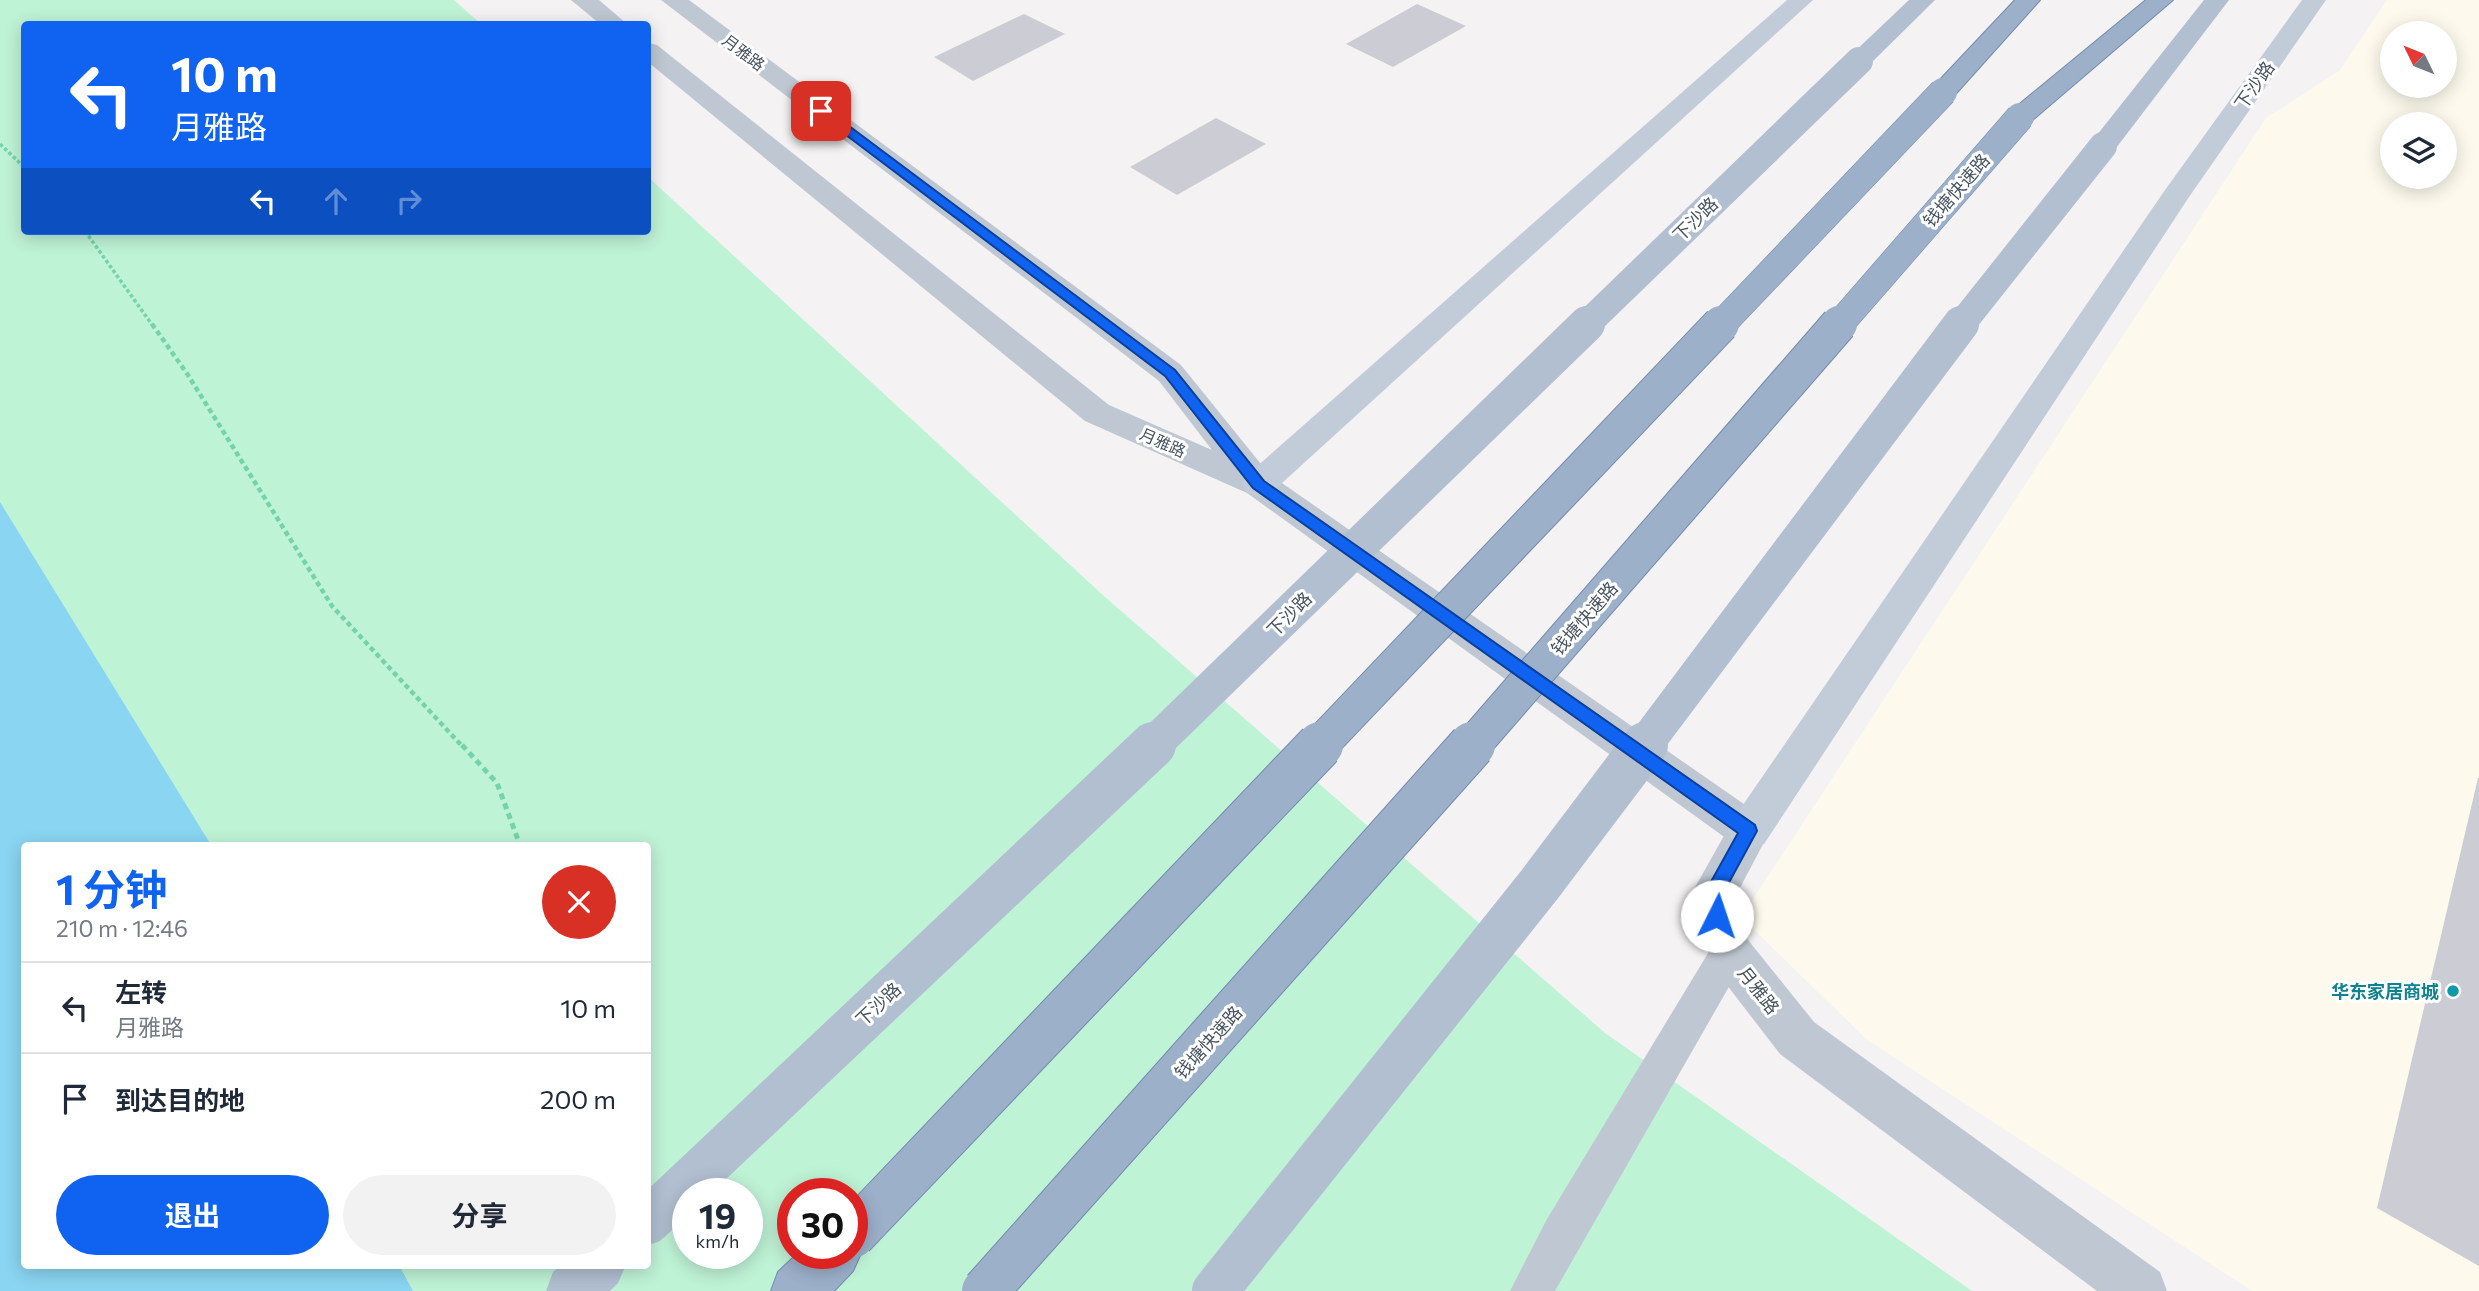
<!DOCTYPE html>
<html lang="zh">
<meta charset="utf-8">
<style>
:root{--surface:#fff;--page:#f2f2f3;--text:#1f2937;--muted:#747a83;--line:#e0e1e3;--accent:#1063f0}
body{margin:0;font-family:Commissioner,"Noto Sans SC",sans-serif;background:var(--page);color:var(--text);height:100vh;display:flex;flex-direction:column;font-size:26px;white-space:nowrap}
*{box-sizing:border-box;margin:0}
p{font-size:23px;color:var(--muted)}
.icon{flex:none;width:38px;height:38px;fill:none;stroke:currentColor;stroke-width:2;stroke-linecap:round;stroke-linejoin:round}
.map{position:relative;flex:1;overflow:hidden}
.details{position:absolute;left:21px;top:842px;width:630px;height:427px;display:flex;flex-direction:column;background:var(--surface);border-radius:7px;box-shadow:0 4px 18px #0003}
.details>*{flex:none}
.guide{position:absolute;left:21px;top:21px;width:630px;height:214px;border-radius:7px;box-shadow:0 4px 18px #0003;background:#1063f0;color:#fff;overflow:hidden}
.needle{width:46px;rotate:313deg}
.tools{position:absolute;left:2380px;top:21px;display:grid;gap:14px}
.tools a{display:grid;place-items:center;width:77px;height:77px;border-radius:50%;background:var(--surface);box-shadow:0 4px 18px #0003;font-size:35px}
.speed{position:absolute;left:672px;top:1178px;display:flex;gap:14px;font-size:35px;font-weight:700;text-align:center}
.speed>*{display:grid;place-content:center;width:91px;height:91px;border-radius:50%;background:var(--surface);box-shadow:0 4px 18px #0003;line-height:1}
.speed small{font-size:18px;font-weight:400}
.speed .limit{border:10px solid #d22;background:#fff;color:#111}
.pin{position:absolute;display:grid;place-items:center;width:60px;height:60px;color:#fff;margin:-30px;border-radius:14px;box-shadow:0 4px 10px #0006}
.me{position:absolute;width:77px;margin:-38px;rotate:4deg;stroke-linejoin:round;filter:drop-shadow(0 0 5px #0008)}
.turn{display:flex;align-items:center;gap:24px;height:147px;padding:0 35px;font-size:32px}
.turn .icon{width:91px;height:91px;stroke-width:2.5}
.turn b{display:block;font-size:49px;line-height:60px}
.lanes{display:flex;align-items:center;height:66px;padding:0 35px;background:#0003;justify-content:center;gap:35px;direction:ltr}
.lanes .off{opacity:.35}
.round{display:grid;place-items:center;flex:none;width:74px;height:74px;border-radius:37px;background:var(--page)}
.headline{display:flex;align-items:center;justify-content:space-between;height:119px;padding:0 35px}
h1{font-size:42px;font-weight:700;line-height:52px;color:var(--accent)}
.action{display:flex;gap:14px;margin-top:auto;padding:14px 35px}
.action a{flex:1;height:80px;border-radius:42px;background:var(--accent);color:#fff;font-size:28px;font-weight:700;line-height:80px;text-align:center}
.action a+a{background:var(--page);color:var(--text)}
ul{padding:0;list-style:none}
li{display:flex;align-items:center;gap:21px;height:91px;padding:0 35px;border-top:2px solid var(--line)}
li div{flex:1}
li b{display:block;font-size:26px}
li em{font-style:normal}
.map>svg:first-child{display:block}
</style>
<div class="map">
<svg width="2479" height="1291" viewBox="0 0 2479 1291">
<rect width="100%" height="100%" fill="#f4f2f2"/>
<!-- commercial -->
<path fill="#fdfaed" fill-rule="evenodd" d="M2387 0H2479V1291H2252L1866 1039 1741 917 2266 118 2340 70ZM2392 33H2445V86H2392ZM2392 124H2445V177H2392Z"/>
<!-- green -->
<path fill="#bff3d6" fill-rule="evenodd" d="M0 0H454L481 24H24V231H648V177L1105 597 1605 1033 1972 1291H0ZM24 845H648V1265H24ZM688 1194H747V1253H688ZM793 1194H852V1253H793Z"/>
<!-- water -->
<polygon fill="#8ad5f2" points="0,502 211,845 24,845 24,1265 399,1265 413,1291 0,1291"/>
<!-- building -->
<g fill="#cccdd4">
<polygon points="1417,4 1466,26 1393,67 1346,44"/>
<polygon points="1024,14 1065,34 973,81 934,57"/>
<polygon points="1216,118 1266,144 1177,195 1130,167"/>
<polygon points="2478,778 2479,778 2479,1266 2377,1208"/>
</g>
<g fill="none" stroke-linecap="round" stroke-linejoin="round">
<!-- trunk casing -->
<g stroke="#738bae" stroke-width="2">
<g id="trunk">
<polygon points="2015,0 2040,0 1952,98 1943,100 1934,98 1930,92 1934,86"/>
<polygon points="2146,0 2173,0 2029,123 2020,125 2011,123 2007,117 2011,111"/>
<polygon points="852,1234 861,1253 853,1271 834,1291 771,1291 778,1272 798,1253 852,1253"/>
</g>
</g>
<!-- path-far2 -->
<g stroke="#75d3ab" stroke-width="3.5" stroke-dasharray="3.5 2.5" stroke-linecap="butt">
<polyline points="0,144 24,167"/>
<polyline points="85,231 153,326"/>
</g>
<!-- path-far1 -->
<polyline stroke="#75d3ab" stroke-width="4.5" stroke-dasharray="5 3.5" stroke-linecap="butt" points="152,324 188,375 332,606 463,747"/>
<!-- path -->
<polyline stroke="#75d3ab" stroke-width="5" stroke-dasharray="6 4.5" stroke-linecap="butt" points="462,745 497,783 520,845"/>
<!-- service -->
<polygon fill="#bfc8d2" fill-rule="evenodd" points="1729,935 1742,940 1748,952 1742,964 1555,1291 1510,1291 1547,1219 1716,940"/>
<!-- minor -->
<polygon fill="#bfc8d2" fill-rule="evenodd" points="1749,812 1764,818 1770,831 1734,899 1748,940 1814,1022 2160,1272 2167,1291 2097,1291 1780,1054 1713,967 1689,898 1734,818"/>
<!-- tertiary -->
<g fill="#bfc8d2" fill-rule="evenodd">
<polygon points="571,0 599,0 627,24 600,24"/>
<polygon points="661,0 689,0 1181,365 1269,474 1764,818 1770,831 1764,844 1749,850 1734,844 1247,493 1085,421 648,62 648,43 657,45 1109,405 1212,450 1159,381"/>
</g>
<!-- secondary -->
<g fill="#c2ccd9" fill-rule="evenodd">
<polygon points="1787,0 1813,0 1271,493 1259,496 1247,493 1242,484 1247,475"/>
<polygon points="2302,0 2326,0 2189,197 1764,844 1749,850 1734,844 1728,831 1734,818 2165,190"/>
</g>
<!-- primary -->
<g fill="#b1bfd1" fill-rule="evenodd">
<polygon points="1909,0 1935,0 1868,66 1859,69 1850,66 1846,61 1850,56"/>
<polygon points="2204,0 2229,0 2113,152 2103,154 2093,152 2089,146 2093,140"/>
<polygon points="561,1265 626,1265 618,1283 610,1291 546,1291 553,1272"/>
</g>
<!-- trunk -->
<use href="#trunk" fill="#9cb0ca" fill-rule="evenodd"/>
<!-- trunk-bridge-far2 casing -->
<g stroke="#738bae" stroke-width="29" stroke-linecap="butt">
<g id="trunk-bridge-far2">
<polyline points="1720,326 1943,92"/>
<polyline points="1838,326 2020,117"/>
</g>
</g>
<!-- trunk-bridge-far1 casing -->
<g stroke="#738bae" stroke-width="38" stroke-linecap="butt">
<g id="trunk-bridge-far1">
<polyline points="1318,747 1721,324"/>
<polyline points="1471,747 1839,324"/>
</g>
</g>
<!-- trunk-bridge casing -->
<g stroke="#738bae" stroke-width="48" stroke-linecap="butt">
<g id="trunk-bridge">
<polyline points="852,1235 1320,745"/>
<polyline points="985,1291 1472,745"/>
</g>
</g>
<!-- primary-bridge-far2 -->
<g stroke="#b1bfd1" stroke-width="28">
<polyline points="1585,326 1859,61"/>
<polyline points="1960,326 2103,146"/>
</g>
<!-- primary-bridge-far1 -->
<g stroke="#b1bfd1" stroke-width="36">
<polyline points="1151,747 1587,324"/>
<polyline points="1643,747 1961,324"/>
</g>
<!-- primary-bridge -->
<g stroke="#b1bfd1" stroke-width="46">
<polyline points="648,1221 1153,745"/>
<polyline points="1215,1291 1540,884 1645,745"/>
</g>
<!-- trunk-bridge-far2 -->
<use href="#trunk-bridge-far2" stroke="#9cb0ca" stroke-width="28"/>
<!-- trunk-bridge-far1 -->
<use href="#trunk-bridge-far1" stroke="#9cb0ca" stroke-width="36"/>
<!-- trunk-bridge -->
<use href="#trunk-bridge" stroke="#9cb0ca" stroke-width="46"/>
</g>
<!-- route -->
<polygon fill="#1063f0" stroke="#0a409c" stroke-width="2" points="817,108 825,108 1175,370 1264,481 1755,825 1757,831 1720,899 1726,916 1724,922 1717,924 1711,922 1702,898 1738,833 1253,488 1165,376 817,113"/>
<!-- markers -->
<circle fill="#0f9aa8" stroke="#fff" stroke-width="2.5" cx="2453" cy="991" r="7"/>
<g text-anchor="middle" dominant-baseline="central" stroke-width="6" stroke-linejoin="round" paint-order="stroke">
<!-- far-street labels -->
<g font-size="16" fill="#485461" stroke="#fff">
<text transform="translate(744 52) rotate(37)">月雅路</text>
<text transform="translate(1163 442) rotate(24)">月雅路</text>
</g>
<!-- street labels -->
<g font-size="18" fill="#485461" stroke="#fff">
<text transform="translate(2254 85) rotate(-55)">下沙路</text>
<text transform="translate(1956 190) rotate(-49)">钱塘快速路</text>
<text transform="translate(1695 219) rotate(-44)">下沙路</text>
<text transform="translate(1289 614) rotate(-45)">下沙路</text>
<text transform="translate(1584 618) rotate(-49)">钱塘快速路</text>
<text transform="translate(1759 990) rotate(52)">月雅路</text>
<text transform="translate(878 1004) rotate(-43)">下沙路</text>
<text transform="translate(1208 1042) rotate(-48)">钱塘快速路</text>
</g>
<!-- culture labels -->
<g font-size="18" font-weight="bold" fill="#0d838f" stroke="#fff" text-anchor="end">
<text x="2439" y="991">华东家居商城</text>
</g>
</g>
</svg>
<div class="tools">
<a><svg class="needle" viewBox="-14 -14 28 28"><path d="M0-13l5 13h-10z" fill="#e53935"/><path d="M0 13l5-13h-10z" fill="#747a83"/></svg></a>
<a><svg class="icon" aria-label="layers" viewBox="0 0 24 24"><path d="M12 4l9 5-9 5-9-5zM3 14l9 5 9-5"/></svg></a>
</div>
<div class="speed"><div>19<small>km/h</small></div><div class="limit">30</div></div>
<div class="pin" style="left:821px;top:111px;background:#d93025"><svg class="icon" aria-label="arrive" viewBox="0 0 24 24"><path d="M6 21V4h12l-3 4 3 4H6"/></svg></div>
<svg class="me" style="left:1717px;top:916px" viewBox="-20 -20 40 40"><circle r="19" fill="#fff"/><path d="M0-13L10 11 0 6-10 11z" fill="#1063f0"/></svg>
<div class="guide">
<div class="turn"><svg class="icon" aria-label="left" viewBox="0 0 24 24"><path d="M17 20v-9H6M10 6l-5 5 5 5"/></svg><div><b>10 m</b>月雅路</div></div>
<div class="lanes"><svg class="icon" aria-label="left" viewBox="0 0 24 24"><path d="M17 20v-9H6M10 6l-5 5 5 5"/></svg><svg class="icon off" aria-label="ahead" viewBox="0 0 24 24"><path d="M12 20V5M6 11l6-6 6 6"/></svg><svg class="icon off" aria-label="right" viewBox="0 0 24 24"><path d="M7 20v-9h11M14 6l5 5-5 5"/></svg></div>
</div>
<section class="details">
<div class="headline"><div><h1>1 分钟</h1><p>210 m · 12:46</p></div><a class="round" style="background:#d93025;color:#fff"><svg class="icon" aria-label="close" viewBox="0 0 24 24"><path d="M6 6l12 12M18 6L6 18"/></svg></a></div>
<ul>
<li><svg class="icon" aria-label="left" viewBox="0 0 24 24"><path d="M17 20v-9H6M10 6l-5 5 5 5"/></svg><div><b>左转</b><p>月雅路</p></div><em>10 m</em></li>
<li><svg class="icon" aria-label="arrive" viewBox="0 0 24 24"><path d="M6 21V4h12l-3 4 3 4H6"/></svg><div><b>到达目的地</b></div><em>200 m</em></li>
</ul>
<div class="action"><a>退出</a><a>分享</a></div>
</section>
</div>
